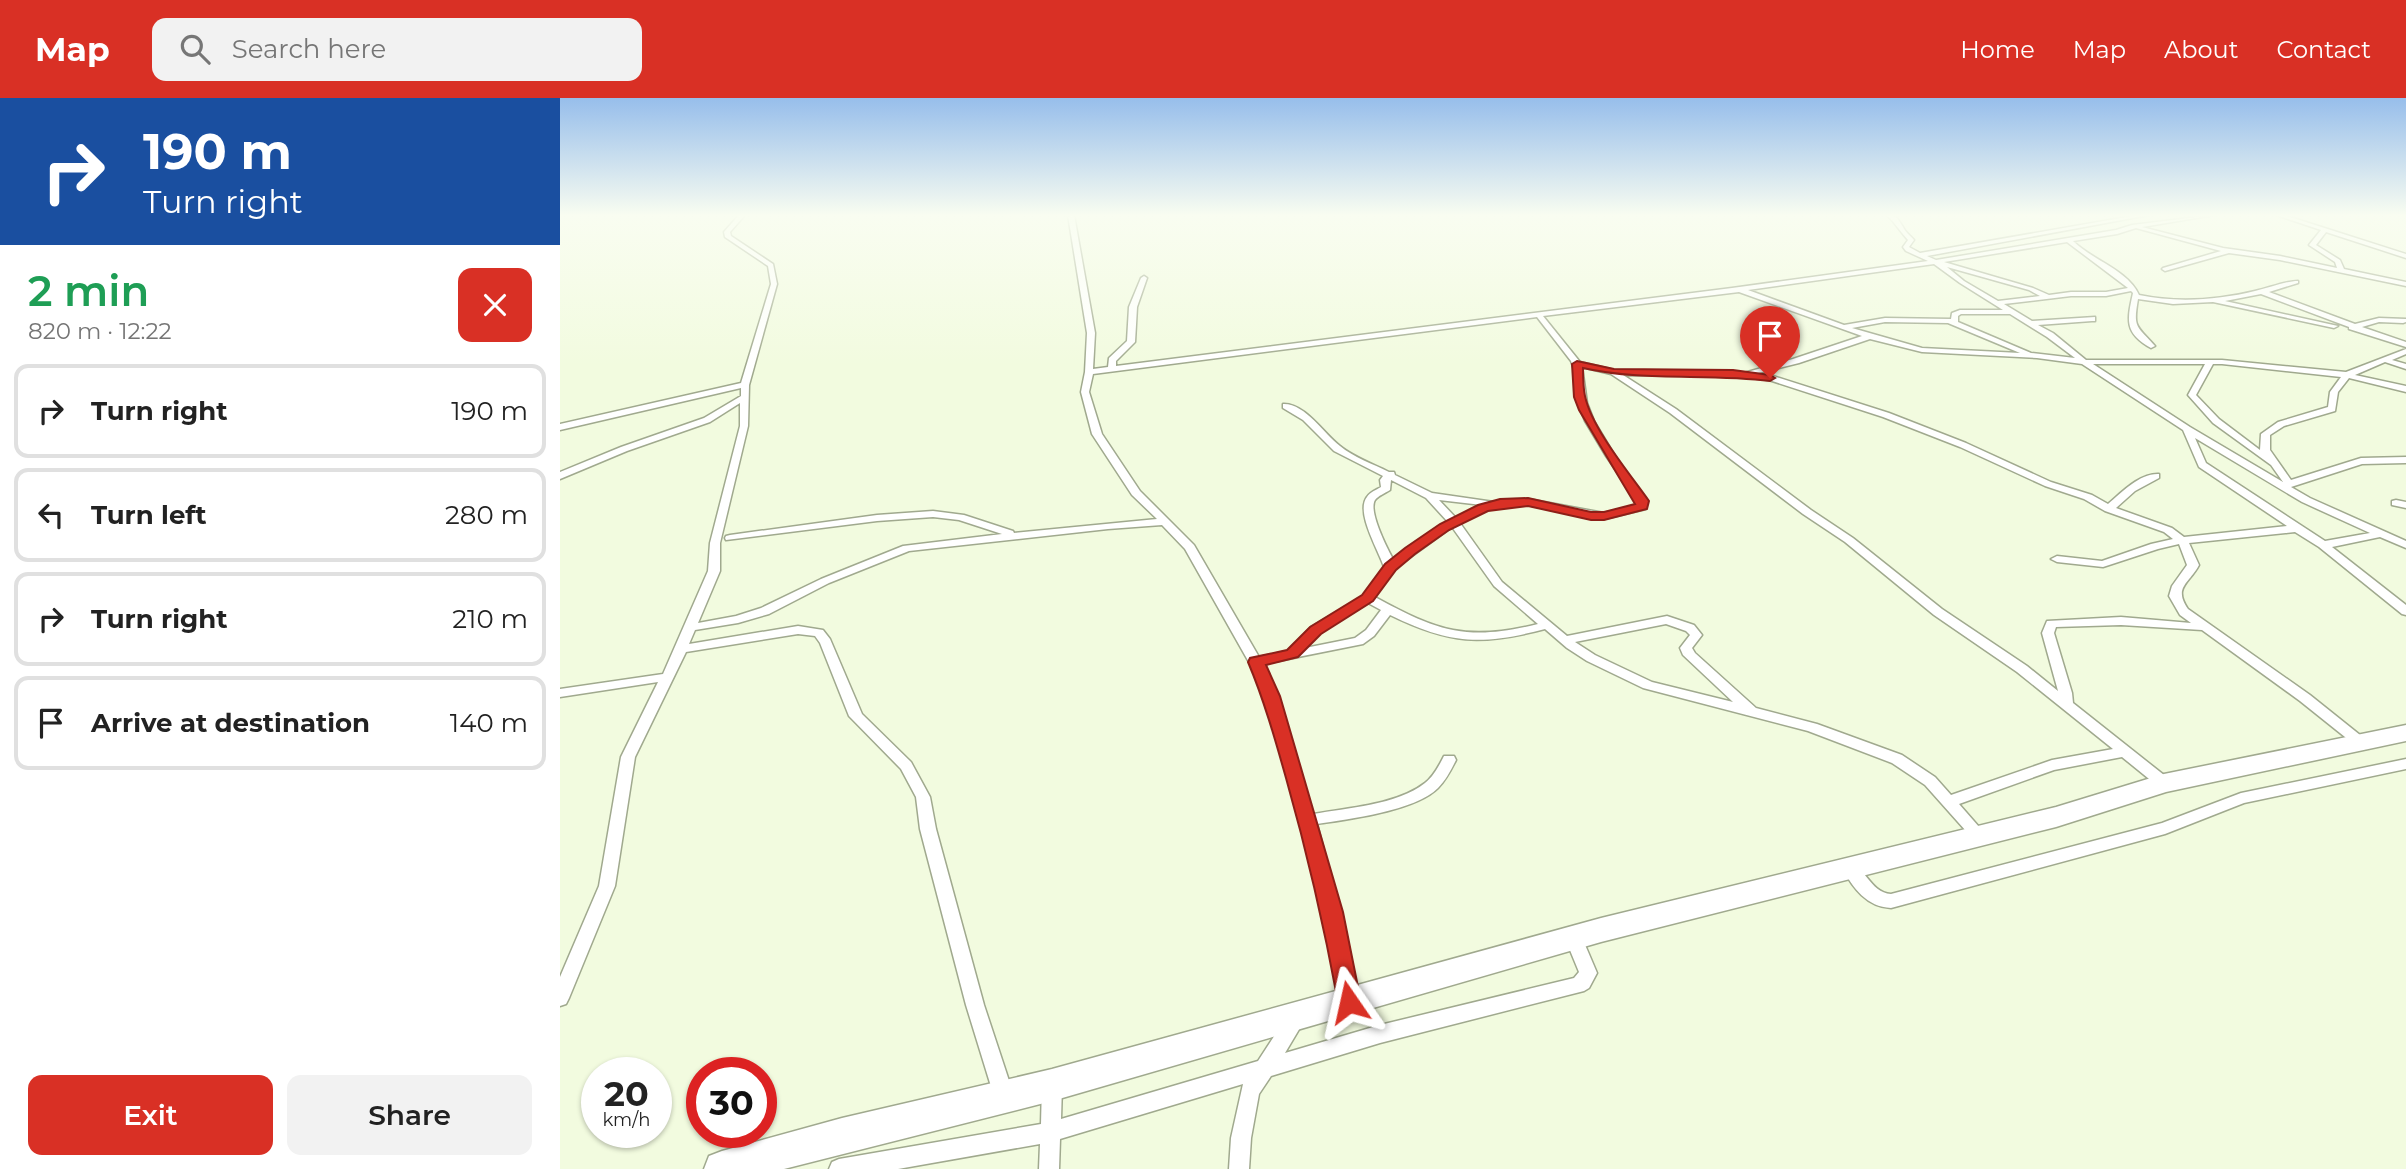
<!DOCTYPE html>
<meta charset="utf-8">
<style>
:root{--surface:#fff;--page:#f2f2f2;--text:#222;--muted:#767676;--line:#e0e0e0;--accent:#d93025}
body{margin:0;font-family:Montserrat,sans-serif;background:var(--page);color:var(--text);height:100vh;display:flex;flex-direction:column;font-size:26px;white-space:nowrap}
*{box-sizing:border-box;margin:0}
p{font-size:23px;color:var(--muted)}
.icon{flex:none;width:38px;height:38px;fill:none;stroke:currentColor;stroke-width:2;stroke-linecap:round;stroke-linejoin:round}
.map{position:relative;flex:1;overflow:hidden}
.drawer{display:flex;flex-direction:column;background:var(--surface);width:560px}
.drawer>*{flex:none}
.top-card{background:#1a4fa0;color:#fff;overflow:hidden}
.speed{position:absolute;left:21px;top:959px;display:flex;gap:14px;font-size:35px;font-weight:700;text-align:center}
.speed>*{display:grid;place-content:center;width:91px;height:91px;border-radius:50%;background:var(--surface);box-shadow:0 2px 5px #0004;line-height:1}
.speed small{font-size:18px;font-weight:400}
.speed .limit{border:10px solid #d22;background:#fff;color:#111}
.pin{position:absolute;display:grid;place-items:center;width:60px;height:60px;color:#fff;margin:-72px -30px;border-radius:50% 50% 50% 0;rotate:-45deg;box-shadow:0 0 7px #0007}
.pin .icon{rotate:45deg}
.me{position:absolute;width:77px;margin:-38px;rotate:349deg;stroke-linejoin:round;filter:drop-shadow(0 0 5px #0008)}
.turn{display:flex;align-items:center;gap:24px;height:147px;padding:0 28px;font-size:32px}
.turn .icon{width:91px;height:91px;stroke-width:2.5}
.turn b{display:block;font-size:49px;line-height:60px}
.round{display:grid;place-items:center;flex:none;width:74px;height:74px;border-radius:14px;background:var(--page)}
.headline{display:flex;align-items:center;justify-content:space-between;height:119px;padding:0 28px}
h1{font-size:42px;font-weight:600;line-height:52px;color:#1e9e55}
.cta{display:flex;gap:14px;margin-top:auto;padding:14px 28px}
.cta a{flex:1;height:80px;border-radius:14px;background:var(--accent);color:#fff;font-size:28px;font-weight:600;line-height:80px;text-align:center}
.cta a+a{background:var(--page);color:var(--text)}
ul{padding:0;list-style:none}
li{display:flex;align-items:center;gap:21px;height:94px;margin:0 14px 10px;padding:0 14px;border:4px solid var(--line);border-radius:14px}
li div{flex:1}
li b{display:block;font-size:26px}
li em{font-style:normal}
header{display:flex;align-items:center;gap:42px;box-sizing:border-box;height:98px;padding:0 35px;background:var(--accent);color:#fff}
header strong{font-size:33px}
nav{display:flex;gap:38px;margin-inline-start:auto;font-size:24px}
.search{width:490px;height:63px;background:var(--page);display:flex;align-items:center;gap:18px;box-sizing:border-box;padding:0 24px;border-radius:14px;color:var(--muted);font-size:26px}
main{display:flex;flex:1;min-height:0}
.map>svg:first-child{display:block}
</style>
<header>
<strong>Map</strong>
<div class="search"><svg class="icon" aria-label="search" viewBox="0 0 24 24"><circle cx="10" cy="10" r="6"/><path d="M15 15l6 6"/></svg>Search here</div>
<nav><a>Home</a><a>Map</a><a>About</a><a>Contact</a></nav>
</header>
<main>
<section class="drawer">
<div class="top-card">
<div class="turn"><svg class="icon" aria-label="right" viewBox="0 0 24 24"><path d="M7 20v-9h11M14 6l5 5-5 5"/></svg><div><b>190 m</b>Turn right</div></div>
</div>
<div class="headline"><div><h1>2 min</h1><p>820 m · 12:22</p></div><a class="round" style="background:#d93025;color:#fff"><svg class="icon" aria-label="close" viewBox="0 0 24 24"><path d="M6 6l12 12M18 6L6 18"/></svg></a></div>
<ul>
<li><svg class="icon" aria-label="right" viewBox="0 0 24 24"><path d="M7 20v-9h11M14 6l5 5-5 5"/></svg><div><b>Turn right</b></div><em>190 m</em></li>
<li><svg class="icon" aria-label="left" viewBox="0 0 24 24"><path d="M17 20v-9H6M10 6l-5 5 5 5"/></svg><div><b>Turn left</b></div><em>280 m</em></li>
<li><svg class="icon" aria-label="right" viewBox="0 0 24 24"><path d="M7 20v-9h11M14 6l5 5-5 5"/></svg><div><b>Turn right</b></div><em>210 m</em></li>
<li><svg class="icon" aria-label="arrive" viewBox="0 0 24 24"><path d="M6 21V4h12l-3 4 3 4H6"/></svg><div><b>Arrive at destination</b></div><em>140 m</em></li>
</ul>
<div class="cta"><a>Exit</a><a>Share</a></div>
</section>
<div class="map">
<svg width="1846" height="1071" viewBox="0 0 1846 1071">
<rect width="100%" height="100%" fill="#f2fbdf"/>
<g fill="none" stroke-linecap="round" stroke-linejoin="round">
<!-- street casing -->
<g stroke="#a0a98e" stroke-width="3">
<g id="street">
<path d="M179 117H185L170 134 171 138 213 166 217 186 189 287 188 328 160 445V473L138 525 176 518 201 510 261 481 343 448 442 436 399 422 373 419 317 423 166 442 165 440 166 438 170 437 317 417 373 413 404 417 453 433 454 435 597 421 572 397 532 336 521 294 525 274 527 235 508 117H514L535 235 533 271 548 269 549 260 567 243 569 209 581 180 584 178 587 180 577 209 575 244 556 263V268L1172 190 1368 163 1346 153 1343 149 1348 142C1340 133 1335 125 1327 117 1338 117 1338 122 1343 129 1345 134 1351 138 1354 142L1349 149 1360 155 1578 117H1589L1367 158 1376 162 1556 132 1572 127 1654 117 1582 129 1663 150 1720 158 1777 170 1775 164 1749 147 1761 132 1716 117H1724L1846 156V160L1766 134 1756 147 1780 162 1784 171 1846 184V188L1720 162 1669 155 1605 173 1602 171 1603 170 1661 153 1576 130 1557 136 1513 143C1532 162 1568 172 1579 197 1617 205 1658 202 1695 193 1709 190 1725 183 1738 183V185L1709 194 1795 226 1819 220 1846 221V224L1843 225 1819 224 1802 229 1846 244V249L1789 231V229L1701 196 1665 203 1778 228 1774 230 1653 204 1613 206 1578 201C1573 230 1576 227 1595 248L1591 250C1564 235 1567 222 1573 195L1571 193 1546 198H1511L1444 206 1472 223 1535 219V223H1532L1478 227 1493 235 1526 262H1662L1786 274 1846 251V256L1832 262 1846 266V271L1825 264 1795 277 1846 288V294L1789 280 1778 294 1775 313 1724 328 1710 337V352L1731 382 1801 360 1846 359V365L1802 366 1731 389 1750 400 1846 443V450L1820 439 1772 449 1846 507V517L1842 516 1759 449 1735 434 1629 445 1639 467C1629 486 1613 489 1628 511L1750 597 1805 641 1807 644 1805 647H1795L1740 603 1642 532 1561 527 1496 529 1494 535 1512 595 1513 605 1609 681 1611 685 1609 689 1604 690 1599 689 1562 659 1494 672 1399 706 1427 738 1424 742 1419 744 1414 742 1365 687 1332 665 1248 633 1083 590 1027 563 1007 550 985 531C921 548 889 546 830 517L814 538 803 546 703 566 711 582 753 716C787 710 837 707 865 685 873 679 879 668 884 658H894L896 662C891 672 886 682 878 690 855 713 789 721 757 726L780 814 798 904 795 910 789 912 783 910 780 904 764 814 748 749 699 582 625 451 602 427 548 431 349 453 269 485 209 516 178 525 135 532 129 546 238 528 263 532 270 541 302 616 351 664 370 699 376 731 424 907 454 998 451 1005 444 1007 437 1005 434 998 406 907 360 731 356 699 341 671 289 618 260 545 255 538 238 536 126 554 75 659 55 788 9 900 6 906 0 908V879L39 788 61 659 98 584 0 599V591L103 576 148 473 150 445 180 328V305L150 324 67 353 0 381V374L61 349 144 320 181 298V290L0 332V326L181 285 211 186 208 168 165 139 164 134ZM1507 144 1568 190 1546 194H1511L1489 197 1473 190 1384 164ZM1374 166 1400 185 1443 212H1400L1392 215 1391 221 1325 220 1284 227 1188 192ZM1387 169 1469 192 1480 198 1438 203 1404 183ZM1179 194 1302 238 1233 261 1184 275 1054 272 1020 264 983 218ZM1401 216H1450L1487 239 1515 260 1471 255 1398 224V218ZM977 219 1011 263 1015 274 1018 305 1025 323 1046 358 1077 403V407L1044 415 968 401 934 404 872 395 835 377 834 374H829C813 366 793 359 780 348 764 336 745 305 723 306V310L743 322 774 353 823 378 820 382 821 389C816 392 810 394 807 399 795 414 819 453 824 469L804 498 751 529 728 553 699 559 634 447 580 393 542 336 529 294 533 276ZM1325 224 1388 225 1460 255 1362 250 1292 230ZM1310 241 1362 254 1477 260 1522 266 1623 332 1639 369 1727 428 1624 439 1612 430 1556 410 1575 393 1599 380V376C1580 375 1562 394 1548 406L1532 397 1491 384 1406 345 1329 315 1213 278 1194 276 1239 265ZM1533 266H1645L1628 297 1653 325 1711 367 1723 384 1630 329ZM1653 266H1662L1781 279 1770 294 1768 309 1718 324 1701 336 1700 352 1659 321 1636 297ZM1022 269 1051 276 1110 315 1243 416 1285 444 1374 517 1457 574 1553 651 1492 662 1391 697 1375 679 1342 657 1257 626 1196 610 1135 555 1132 550 1142 537 1134 527 1107 518 1007 538 942 484 900 425 927 412 941 408 968 407 1044 421 1086 411 1087 403 1055 358 1034 323 1027 305ZM1063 277 1173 278 1209 282 1323 319 1400 349 1485 388 1524 401 1545 413 1604 434 1613 441 1591 446 1542 463 1497 458 1491 461 1497 464 1543 469 1598 451 1619 446 1627 467 1612 488 1609 498 1620 517 1631 525 1561 519 1487 523 1482 535 1498 593 1467 568 1382 511 1293 440 1251 412 1116 311ZM1635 340 1742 404 1810 435 1765 443 1646 365ZM831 382 866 400 888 424 833 461C827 450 808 413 815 402 818 398 825 395 830 392ZM879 402 922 407 896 420ZM892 429 934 488 978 526C907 544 877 533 815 499L834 471ZM808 505 821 512 806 532 795 540 745 550 759 535ZM1106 526 1126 533 1130 537 1120 550 1123 557 1173 604 1092 584 1035 557 1015 544Z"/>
<polygon points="1836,402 1846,404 1846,410 1832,407 1832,403"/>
<path d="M1846 661V671L1684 705 1605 736 1331 810C1307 809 1293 790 1282 770L1284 766C1303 760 1308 795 1331 796L1602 725 1681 695Z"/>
<polygon points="1014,833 1020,835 1037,875 1029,890 1024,893 820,945 711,978 699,996 691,1040 689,1071 669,1071 671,1040 683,986 500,1041 499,1071 479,1071 480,1046 338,1071 269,1071 272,1064 279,1061 481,1026 482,987 485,980 492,978 499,980 502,987 501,1021 698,963 728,917 735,915 742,917 744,923 725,955 820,927 1014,880 1019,874 1005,840 1008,835"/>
</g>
</g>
<!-- highway casing -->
<g stroke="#a0a98e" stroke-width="3">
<polygon id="highway" points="1846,627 1846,643 1606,694 1496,729 1041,844 492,1003 224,1071 144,1071 149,1058 162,1053 282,1020 492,971 1041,820 1496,709 1604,676"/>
</g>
<!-- street -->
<use href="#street" fill="#fff" fill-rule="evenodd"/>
<!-- highway -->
<use href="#highway" fill="#fff" fill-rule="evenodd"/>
</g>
<!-- sky -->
<linearGradient id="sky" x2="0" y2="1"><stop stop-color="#97beeb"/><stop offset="0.44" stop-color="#f9fdf1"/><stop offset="1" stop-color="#f9fdf1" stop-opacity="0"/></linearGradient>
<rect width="1846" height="267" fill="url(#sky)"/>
<!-- route -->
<path fill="#d93025" stroke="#8d1f18" stroke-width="2" d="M1017 263 1054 271 1173 272 1210 277 1215 280 1210 283C1148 275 1084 284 1023 270 1023 279 1023 289 1025 298 1032 331 1070 376 1089 403L1087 411 1044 422H1031L968 408 928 413 889 432 855 456 836 472 813 503 761 536 738 559 706 567 720 598 783 814 801 904 798 911 789 914 781 911 778 904C764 828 747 754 726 680 715 641 704 602 688 564L690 560 727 552 750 529 802 497 825 466 845 450 880 426 918 407 940 401 968 400 1031 414H1044L1075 406 1019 312 1014 299 1012 266Z"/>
</svg>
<div class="speed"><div>20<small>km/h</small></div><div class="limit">30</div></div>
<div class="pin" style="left:1210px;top:280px;background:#d93025"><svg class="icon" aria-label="arrive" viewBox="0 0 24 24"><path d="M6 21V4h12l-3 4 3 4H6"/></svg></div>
<svg class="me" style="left:789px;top:904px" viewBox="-20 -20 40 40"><path d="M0-17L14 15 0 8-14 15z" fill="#d93025" stroke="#fff" stroke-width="4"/></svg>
</div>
</main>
